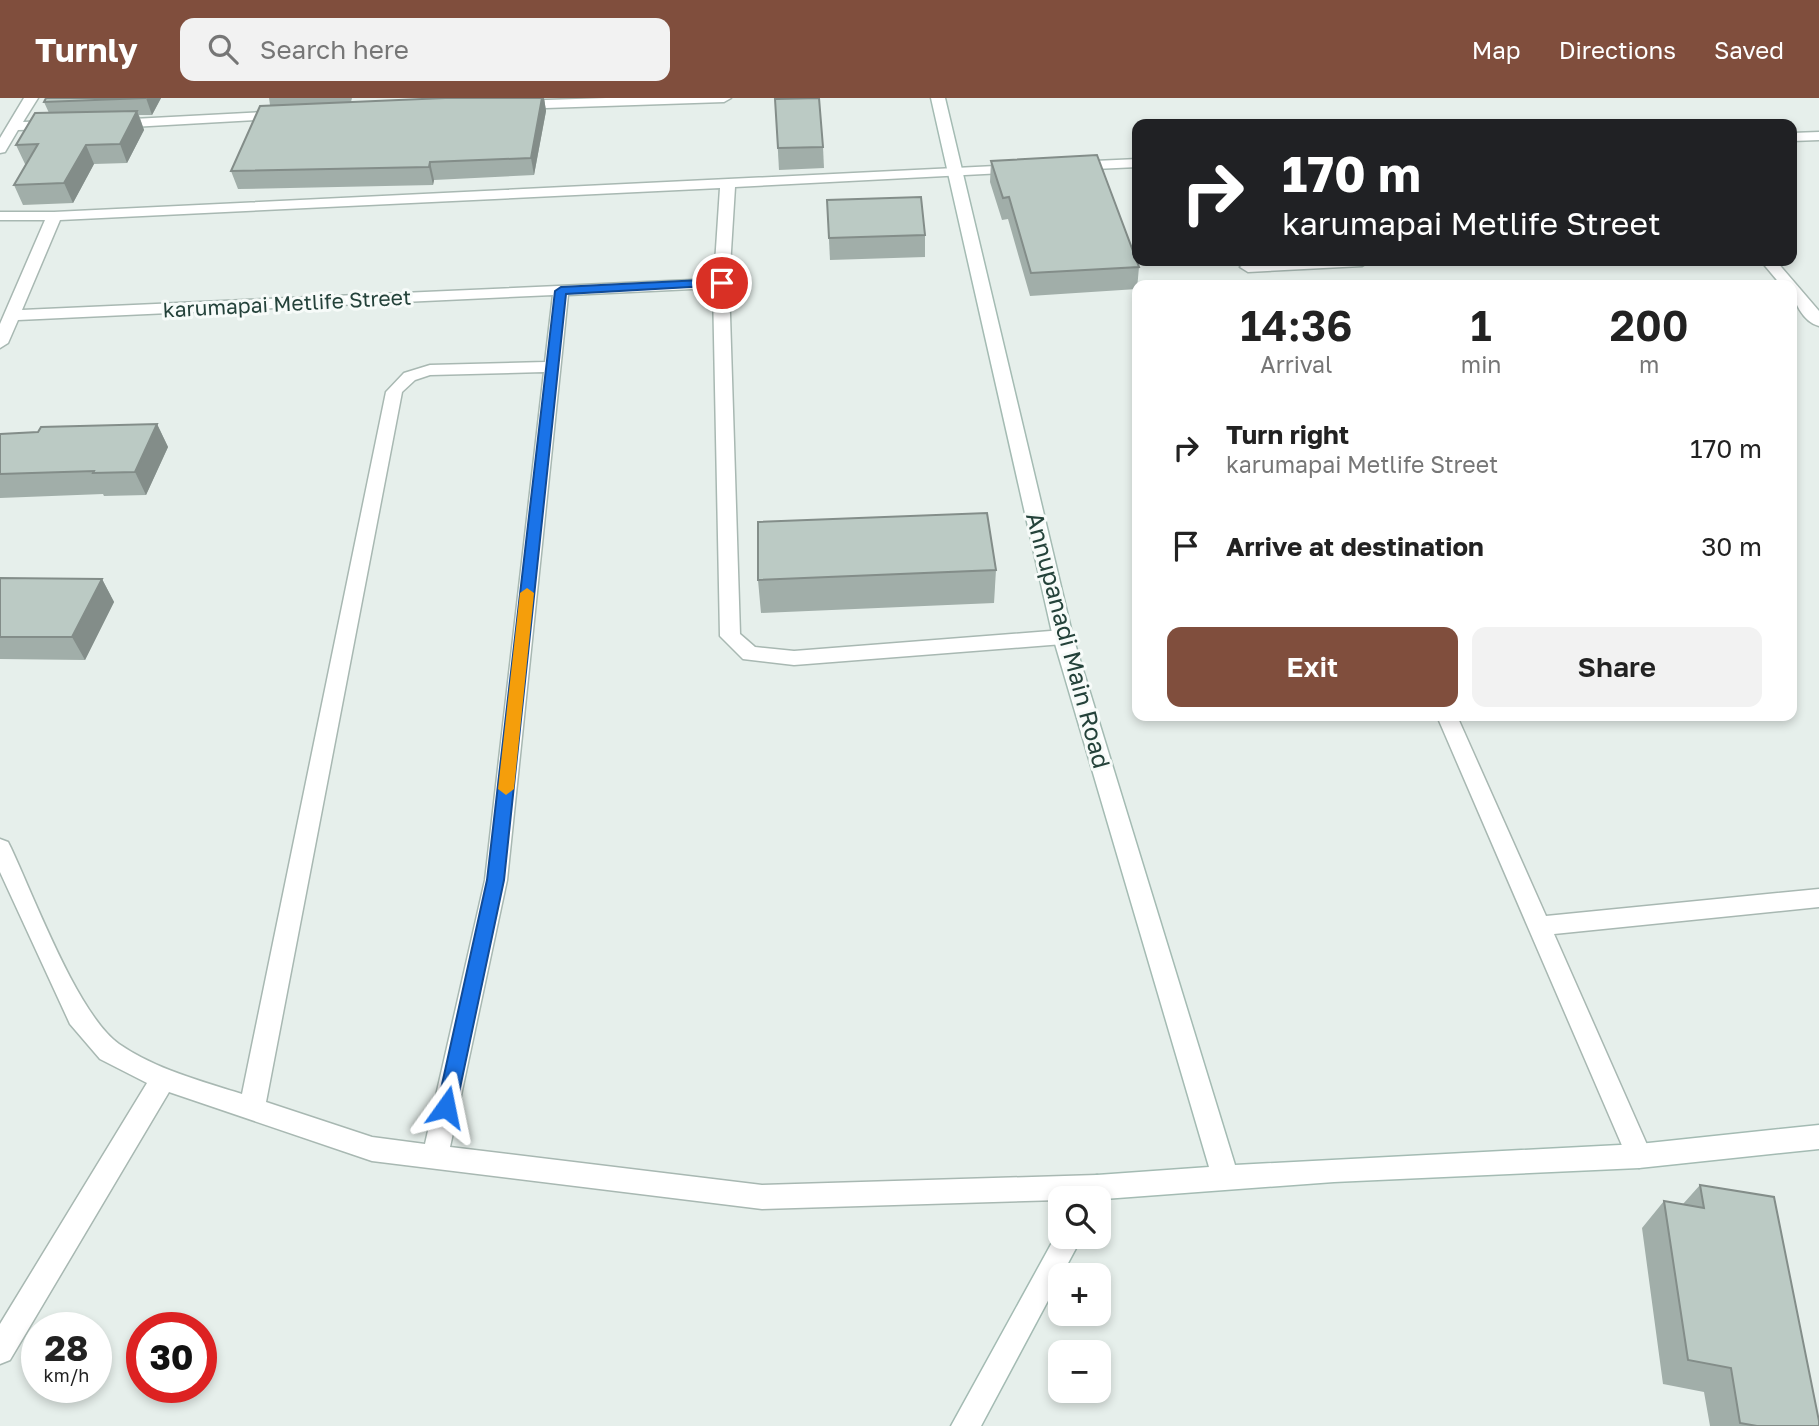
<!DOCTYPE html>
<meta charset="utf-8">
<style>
:root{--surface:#fff;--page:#f2f2f2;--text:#222;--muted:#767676;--accent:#804e3d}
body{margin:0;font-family:"Golos Text",sans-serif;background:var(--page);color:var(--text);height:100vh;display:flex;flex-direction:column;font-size:26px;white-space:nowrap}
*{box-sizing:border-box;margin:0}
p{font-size:23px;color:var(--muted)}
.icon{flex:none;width:38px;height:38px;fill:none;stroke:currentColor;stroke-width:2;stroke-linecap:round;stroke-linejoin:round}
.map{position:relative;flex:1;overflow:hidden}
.panel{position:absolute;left:1132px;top:182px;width:665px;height:441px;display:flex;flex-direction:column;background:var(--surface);border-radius:14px;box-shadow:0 4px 10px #0003}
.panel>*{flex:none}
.guide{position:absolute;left:1132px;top:21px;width:665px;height:147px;border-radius:14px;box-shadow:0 4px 10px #0003;background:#202124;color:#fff;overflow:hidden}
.controls{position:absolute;left:1048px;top:1088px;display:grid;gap:14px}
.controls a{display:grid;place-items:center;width:63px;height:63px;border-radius:14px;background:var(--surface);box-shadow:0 4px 10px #0003;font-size:35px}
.speed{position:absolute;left:21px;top:1214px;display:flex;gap:14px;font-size:35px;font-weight:700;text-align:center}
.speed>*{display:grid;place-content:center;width:91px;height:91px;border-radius:50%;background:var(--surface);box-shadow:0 4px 10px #0003;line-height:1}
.speed small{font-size:18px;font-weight:400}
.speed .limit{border:10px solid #d22;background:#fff;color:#111}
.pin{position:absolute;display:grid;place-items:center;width:60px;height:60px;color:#fff;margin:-30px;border:4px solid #fff;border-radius:50%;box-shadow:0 2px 7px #0007}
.me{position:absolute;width:77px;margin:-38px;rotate:12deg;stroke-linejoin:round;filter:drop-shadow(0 0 5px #0008)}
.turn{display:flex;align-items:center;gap:24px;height:147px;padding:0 35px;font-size:32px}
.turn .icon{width:91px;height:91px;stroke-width:2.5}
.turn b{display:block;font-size:49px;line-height:60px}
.eta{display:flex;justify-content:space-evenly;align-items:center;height:119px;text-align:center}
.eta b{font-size:42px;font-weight:600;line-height:49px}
.action{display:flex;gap:14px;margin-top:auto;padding:14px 35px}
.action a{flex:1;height:80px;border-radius:14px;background:var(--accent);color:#fff;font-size:28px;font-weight:600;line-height:80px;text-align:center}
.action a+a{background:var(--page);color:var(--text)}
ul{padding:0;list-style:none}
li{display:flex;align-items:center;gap:21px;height:98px;padding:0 35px}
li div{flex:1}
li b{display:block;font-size:26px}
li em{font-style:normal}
header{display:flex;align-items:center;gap:42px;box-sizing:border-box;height:98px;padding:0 35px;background:var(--accent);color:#fff}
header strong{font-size:33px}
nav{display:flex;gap:38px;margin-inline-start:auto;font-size:24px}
.search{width:490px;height:63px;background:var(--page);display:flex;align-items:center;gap:18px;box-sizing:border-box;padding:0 24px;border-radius:14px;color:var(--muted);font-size:26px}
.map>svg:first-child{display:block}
</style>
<header>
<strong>Turnly</strong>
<div class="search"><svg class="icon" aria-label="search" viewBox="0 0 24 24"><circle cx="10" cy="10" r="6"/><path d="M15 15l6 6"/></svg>Search here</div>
<nav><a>Map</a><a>Directions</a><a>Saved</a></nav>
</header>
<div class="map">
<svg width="1819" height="1328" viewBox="0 0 1819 1328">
<rect width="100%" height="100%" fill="#e6efeb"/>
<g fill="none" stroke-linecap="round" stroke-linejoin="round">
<!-- street casing -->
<g stroke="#a8b8b2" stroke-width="3">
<g id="street">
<polygon points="24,0 38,0 23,24 54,23 61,27 54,31 18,32 5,54 0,55 0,40"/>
<polygon points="606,0 731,0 724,4 516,11 509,7 516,3"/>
<polygon points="284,13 291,17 289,20 114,30 107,26 114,22"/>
<polygon points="1819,34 1819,42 1792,43 1792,35"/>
<polygon points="1138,61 1138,69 1073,72 1066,68 1073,64"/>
<path d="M1016 67 1023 71 1021 74 735 89 729 185 740 536 755 549 794 553 1063 532 1073 539 1063 546 794 567 743 561 720 538 713 190 568 197 507 782 450 1049 762 1087 1097 1077 1106 1080 1110 1089 1106 1098 1060 1102 762 1111 372 1063 169 994 10 1262 0 1266V1226L147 985 100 961 70 926 0 774V741L8 744 11 750C34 799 78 917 119 946 155 971 201 983 242 996L386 294 404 275 430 267 545 264 553 197 18 222 8 245 0 250V226L45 122H0V114H54ZM720 90 714 181 22 212 60 122ZM544 274 485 782 425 1046 372 1039 266 1004 402 294 415 282 430 277Z"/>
<polygon points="1280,163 1370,163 1362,168 1248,174 1240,169 1248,164"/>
<path d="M1761 163H1776L1819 213V228C1803 224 1792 202 1792 187H1781Z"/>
<polygon points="1437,618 1457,618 1546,818 1819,791 1819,809 1554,836 1652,1058 1648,1066 1639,1070 1630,1066"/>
</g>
</g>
<!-- secondary casing -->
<g stroke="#a4bbb3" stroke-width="3">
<g id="secondary">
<polygon points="931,0 945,0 1073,539 1235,1067 1639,1046 1819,1027 1819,1051 1639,1070 1334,1084 1104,1101 1099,1110 1099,1101 1077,1101 1088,1080 1097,1077 1209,1069 1053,539"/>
<polygon points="1060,1130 1060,1139 1082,1139 981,1328 951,1328"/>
</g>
</g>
<!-- street -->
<use href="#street" fill="#fff" fill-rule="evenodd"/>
<!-- secondary -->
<use href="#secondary" fill="#fff" fill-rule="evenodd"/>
</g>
<!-- wall -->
<g fill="#a1aea9">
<polygon points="46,0 161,0 152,17 139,17 144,32 127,65 94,66 73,105 23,107 14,87 26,66 25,66 16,47 49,15 44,4"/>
<polygon points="269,0 352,0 351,4 444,0 544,0 546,13 534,77 434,82 433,87 238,91 231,73 270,7"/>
<polygon points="775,1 823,49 824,70 779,72"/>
<polygon points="991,63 1139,169 1137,191 1030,198 1008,121 1002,122 990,84"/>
<polygon points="827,102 925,137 925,159 830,162"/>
<polygon points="157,326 168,349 146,397 104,398 103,396 0,400 0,336 38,334"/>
<polygon points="996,472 994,505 761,515 758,482"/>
<polygon points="0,480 102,481 114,504 85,562 0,561"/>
<polygon points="1700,1087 1819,1328 1710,1328 1704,1294 1663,1286 1642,1130 1664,1103 1683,1106"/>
</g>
<!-- shaded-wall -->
<g fill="#838d89">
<polygon points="146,0 161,0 152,17"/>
<polygon points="542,0 544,0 546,13 534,77 531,60"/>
<polygon points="137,13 144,32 127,65 120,46"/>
<polygon points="86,47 94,66 73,105 64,85"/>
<polygon points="430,64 434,82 433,87 429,69"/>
<polygon points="157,326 168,349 146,397 135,374"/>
<polygon points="102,481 114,504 85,562 72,539"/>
</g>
<!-- building -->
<g fill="#bbcac4" stroke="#838d89" stroke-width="2">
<polygon points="46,0 146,0 44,4"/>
<polygon points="445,0 542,0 531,60 430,64 429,69 231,73 260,8"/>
<polygon points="819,0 823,49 778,50 775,1"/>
<polygon points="137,13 120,46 86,47 64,85 14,87 38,46 16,47 35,15"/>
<polygon points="1097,57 1139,169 1031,175 1009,99 1003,100 991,63"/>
<polygon points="921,99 925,137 829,140 827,102"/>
<polygon points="157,326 135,374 93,375 94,373 0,376 0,336 38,334 41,329"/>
<polygon points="987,415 996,472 758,482 758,424"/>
<polygon points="0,480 102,481 72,539 0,539"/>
<polygon points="1700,1087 1774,1099 1819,1323 1819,1328 1757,1328 1740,1325 1731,1270 1688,1262 1664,1103 1704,1110"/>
</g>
<!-- route -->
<polygon fill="#1a73e8" stroke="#114b97" stroke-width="2" points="722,181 727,185 726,187 566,196 504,782 456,1009 453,1015 446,1017 439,1015 437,1009 487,782 555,193 561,189"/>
<!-- slow -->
<polygon fill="#f59e0b" points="527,490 534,495 514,691 506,697 498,691 520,495"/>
<g text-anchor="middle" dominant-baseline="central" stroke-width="6" stroke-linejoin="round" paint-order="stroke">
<!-- far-street labels -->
<g font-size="21" fill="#24423a" stroke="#f7fbf9">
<text transform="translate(287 205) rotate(-3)">karumapai Metlife Street</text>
</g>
<!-- street labels -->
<g font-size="24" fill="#24423a" stroke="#f7fbf9">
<text transform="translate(1069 542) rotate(75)">Annupanadi Main Road</text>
</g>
</g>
</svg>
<div class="controls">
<a><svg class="icon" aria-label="search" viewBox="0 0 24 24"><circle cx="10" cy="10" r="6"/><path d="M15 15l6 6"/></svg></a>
<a>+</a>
<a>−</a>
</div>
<div class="speed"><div>28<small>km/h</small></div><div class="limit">30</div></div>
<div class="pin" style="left:722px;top:185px;background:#d93025"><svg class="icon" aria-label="arrive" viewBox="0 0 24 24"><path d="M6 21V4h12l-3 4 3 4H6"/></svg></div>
<svg class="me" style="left:446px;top:1009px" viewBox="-20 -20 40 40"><path d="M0-17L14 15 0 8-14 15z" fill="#1a73e8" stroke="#fff" stroke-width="4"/></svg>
<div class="guide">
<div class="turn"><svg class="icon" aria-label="right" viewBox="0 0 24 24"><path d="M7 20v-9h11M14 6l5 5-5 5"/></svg><div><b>170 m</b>karumapai Metlife Street</div></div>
</div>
<section class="panel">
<div class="eta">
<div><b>14:36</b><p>Arrival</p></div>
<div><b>1</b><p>min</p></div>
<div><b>200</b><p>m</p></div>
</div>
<ul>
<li><svg class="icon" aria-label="right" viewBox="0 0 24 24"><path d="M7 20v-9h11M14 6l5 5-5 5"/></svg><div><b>Turn right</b><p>karumapai Metlife Street</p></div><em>170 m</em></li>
<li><svg class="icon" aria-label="arrive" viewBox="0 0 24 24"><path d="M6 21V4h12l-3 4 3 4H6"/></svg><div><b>Arrive at destination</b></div><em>30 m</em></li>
</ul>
<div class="action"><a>Exit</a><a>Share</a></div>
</section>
</div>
